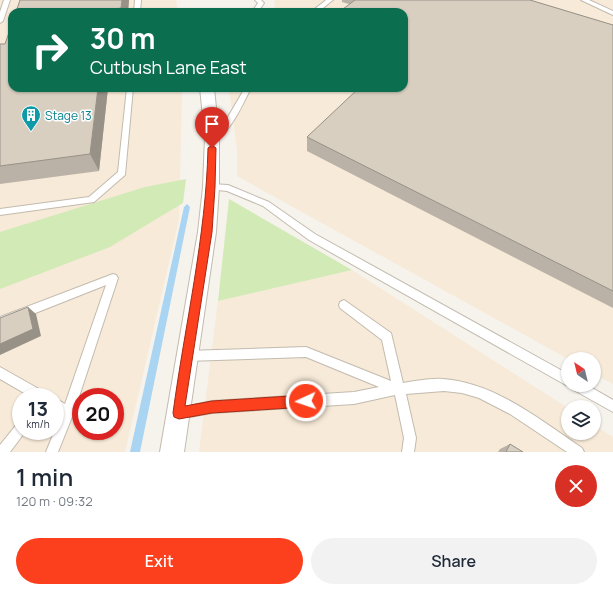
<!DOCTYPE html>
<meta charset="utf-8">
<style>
:root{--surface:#fff;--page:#f2f2f3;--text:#1f2937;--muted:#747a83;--accent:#fc3f1d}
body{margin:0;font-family:Manrope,sans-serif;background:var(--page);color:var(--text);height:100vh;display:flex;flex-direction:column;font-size:15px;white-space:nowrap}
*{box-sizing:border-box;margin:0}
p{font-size:13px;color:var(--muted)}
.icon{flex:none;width:22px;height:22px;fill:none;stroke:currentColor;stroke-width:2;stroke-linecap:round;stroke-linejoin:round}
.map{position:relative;height:452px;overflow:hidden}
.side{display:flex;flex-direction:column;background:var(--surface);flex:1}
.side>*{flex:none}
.top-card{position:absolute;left:8px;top:8px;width:400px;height:84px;border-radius:12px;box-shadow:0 1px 3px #0004;background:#0b6e4f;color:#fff;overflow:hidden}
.needle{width:26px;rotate:325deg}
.fabs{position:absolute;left:561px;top:352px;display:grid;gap:8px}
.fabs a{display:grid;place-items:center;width:40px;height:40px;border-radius:50%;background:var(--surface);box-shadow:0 1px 3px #0004;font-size:20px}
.speed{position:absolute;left:12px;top:388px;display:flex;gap:8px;font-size:20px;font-weight:700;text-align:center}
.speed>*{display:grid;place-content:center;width:52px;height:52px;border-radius:50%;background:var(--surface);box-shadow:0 1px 3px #0004;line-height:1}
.speed small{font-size:10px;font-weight:400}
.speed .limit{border:6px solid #d22;background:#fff;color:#111}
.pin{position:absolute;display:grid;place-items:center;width:34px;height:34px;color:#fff;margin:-41px -17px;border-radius:50% 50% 50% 0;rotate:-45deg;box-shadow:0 0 4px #0007}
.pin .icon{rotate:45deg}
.me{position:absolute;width:44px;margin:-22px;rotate:267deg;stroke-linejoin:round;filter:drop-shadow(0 0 3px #0008)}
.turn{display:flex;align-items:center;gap:14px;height:84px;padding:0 16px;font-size:18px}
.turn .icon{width:52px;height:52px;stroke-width:2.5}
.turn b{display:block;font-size:28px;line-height:34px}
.round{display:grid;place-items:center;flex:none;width:42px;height:42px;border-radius:21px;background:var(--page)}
.summary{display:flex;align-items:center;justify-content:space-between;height:68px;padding:0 16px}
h1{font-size:24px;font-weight:600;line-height:30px}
.action{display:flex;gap:8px;margin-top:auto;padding:8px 16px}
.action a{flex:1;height:46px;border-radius:24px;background:var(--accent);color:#fff;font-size:16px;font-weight:600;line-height:46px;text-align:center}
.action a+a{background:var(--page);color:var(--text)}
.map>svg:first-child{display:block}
</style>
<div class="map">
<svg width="613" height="452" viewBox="0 0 613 452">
<rect width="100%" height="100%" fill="#f6f3ec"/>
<!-- commercial -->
<g fill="#f7ead8" fill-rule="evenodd">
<path d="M0 0H176L178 12H12V88H182L179 219 125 452H0ZM21 397H55V431H21ZM81 397H115V431H81Z"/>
<polygon points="274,0 613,0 613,384 594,374 594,359 568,359 237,176 237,150 229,88 404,88 404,12 270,12 275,8"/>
<polygon points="352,270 568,408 568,433 594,433 594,425 613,437 613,452 199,452 218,301"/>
</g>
<!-- green -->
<g fill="#d2eab5">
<polygon points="186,179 183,203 110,247 0,289 0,232 145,187"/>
<polygon points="229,199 352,270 218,301"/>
</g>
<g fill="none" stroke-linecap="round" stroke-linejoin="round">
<!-- stream -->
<polygon fill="#a9d4f2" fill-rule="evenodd" points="187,204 190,207 140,452 130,452 184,207"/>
<!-- lane casing -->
<g stroke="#c2bbae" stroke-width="2">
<g id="lane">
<polygon points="4,0 10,0 3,21 0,23 0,12"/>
<polygon points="135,0 141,0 140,12 134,12"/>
<polygon points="255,0 261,0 264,3 258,12 252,12 258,3"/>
<polygon points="326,0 333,0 318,12 311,12"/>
<polygon points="581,0 589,0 613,11 613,15"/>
<polygon points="127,88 133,88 125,175 94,202 0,215 0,209 89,197 118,172"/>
<path d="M245 88H251C244 101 227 143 209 139L208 137 209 135 222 127Z"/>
<polygon points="211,184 228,185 269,202 315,234 568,374 568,385 570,385 568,386 564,384 309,240 263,206 227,191 208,189 207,187 208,185"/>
<polygon points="113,274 116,275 118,278 74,412 58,452 46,452 59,420 55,421 55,398 65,404 106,285 0,327 0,317"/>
<path d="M344 300 391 333 403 383C416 381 430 378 443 379 496 383 540 420 582 448L584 452H567L510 414 479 398 462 393 444 391 406 394 416 438 414 452H402L404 438 395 395 354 404 212 413 179 419 175 417 173 413 175 409 212 401 354 392 379 387 306 357 186 361 182 360 181 356 182 352 186 351 306 347 391 381 382 340 340 308 339 305 340 302Z"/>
<polygon points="0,367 46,393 48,397 31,397 0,379"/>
<polygon points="570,385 587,385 613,400 613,412 572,389"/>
<polygon points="21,422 21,431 26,431 25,432 10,452 0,452 0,445 17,424"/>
</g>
</g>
<!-- street casing -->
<g stroke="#c2bbae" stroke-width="2">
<polygon id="street" points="200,88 214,88 219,137 219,187 216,232 184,452 160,452 198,232 203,187 205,137"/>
</g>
<!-- lane -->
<use href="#lane" fill="#fff" fill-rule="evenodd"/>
<!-- street -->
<use href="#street" fill="#fff" fill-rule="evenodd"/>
</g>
<!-- wall -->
<g fill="#bab2a6">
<polygon points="20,0 129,0 128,12 16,12"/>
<polygon points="342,0 530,0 613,25 613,308 307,151 307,137 404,88 349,4 342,2"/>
<polygon points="0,44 108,88 99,171 0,184"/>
<polygon points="510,444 523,452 498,452 500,449"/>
</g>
<!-- shaded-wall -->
<g fill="#979187">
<polygon points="122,0 129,0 128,12 122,12 121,8"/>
<polygon points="98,88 108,88 99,171 90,154"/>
<polygon points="28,307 36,314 41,336 0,355 0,344"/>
</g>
<!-- building -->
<g fill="#d8cfc1" stroke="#979187">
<polygon points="20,0 122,0 121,8 109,10 108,12 16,12"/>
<polygon points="355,0 530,0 613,25 613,291 307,137 359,88 404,88 404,12 339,12"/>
<polygon points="12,24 12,88 98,88 90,154 0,166 0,44 5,44"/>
<polygon points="28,307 33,329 0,344 0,318"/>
<polygon points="510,444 523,452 506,452"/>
</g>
<!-- route -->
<path fill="#fc3f1d" stroke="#a42913" d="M212 145 216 148 215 187 212 232 185 406 212 401 306 395 310 397 312 401 310 405 306 407 212 413 179 419 174 417 173 413C185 324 206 237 208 148Z"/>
<!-- icons -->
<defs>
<g id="building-pin" transform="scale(1)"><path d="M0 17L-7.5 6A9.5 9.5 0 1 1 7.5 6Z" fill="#0f9aa8" stroke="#fff"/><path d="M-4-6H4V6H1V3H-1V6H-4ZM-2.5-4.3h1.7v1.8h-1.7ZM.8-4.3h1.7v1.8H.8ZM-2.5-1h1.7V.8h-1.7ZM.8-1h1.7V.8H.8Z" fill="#fff"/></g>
</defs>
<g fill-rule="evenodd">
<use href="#building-pin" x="31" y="115"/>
</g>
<g text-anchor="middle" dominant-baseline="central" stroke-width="3" stroke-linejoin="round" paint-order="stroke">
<!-- culture labels -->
<g font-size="12" fill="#0d838f" stroke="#fff" text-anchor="start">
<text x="45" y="115">Stage 13</text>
</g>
</g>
</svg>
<div class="fabs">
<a><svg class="needle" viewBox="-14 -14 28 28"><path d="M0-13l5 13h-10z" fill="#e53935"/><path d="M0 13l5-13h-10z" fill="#747a83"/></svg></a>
<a><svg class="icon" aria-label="layers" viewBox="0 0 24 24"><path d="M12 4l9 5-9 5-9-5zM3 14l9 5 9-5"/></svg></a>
</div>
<div class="speed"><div>13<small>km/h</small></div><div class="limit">20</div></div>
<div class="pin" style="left:212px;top:148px;background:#d93025"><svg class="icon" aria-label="arrive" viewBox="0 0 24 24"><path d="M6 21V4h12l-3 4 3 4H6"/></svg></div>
<svg class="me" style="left:306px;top:401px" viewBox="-20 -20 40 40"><circle r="17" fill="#fc3f1d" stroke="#fff" stroke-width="3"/><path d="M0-11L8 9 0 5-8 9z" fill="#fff"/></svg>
<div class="top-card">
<div class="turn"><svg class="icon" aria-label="right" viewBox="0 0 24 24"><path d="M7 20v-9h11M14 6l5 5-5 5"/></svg><div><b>30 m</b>Cutbush Lane East</div></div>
</div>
</div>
<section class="side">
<div class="summary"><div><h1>1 min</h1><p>120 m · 09:32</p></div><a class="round" style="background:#d93025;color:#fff"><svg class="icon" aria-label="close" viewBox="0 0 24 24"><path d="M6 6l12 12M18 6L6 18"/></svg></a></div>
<div class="action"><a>Exit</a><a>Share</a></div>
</section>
